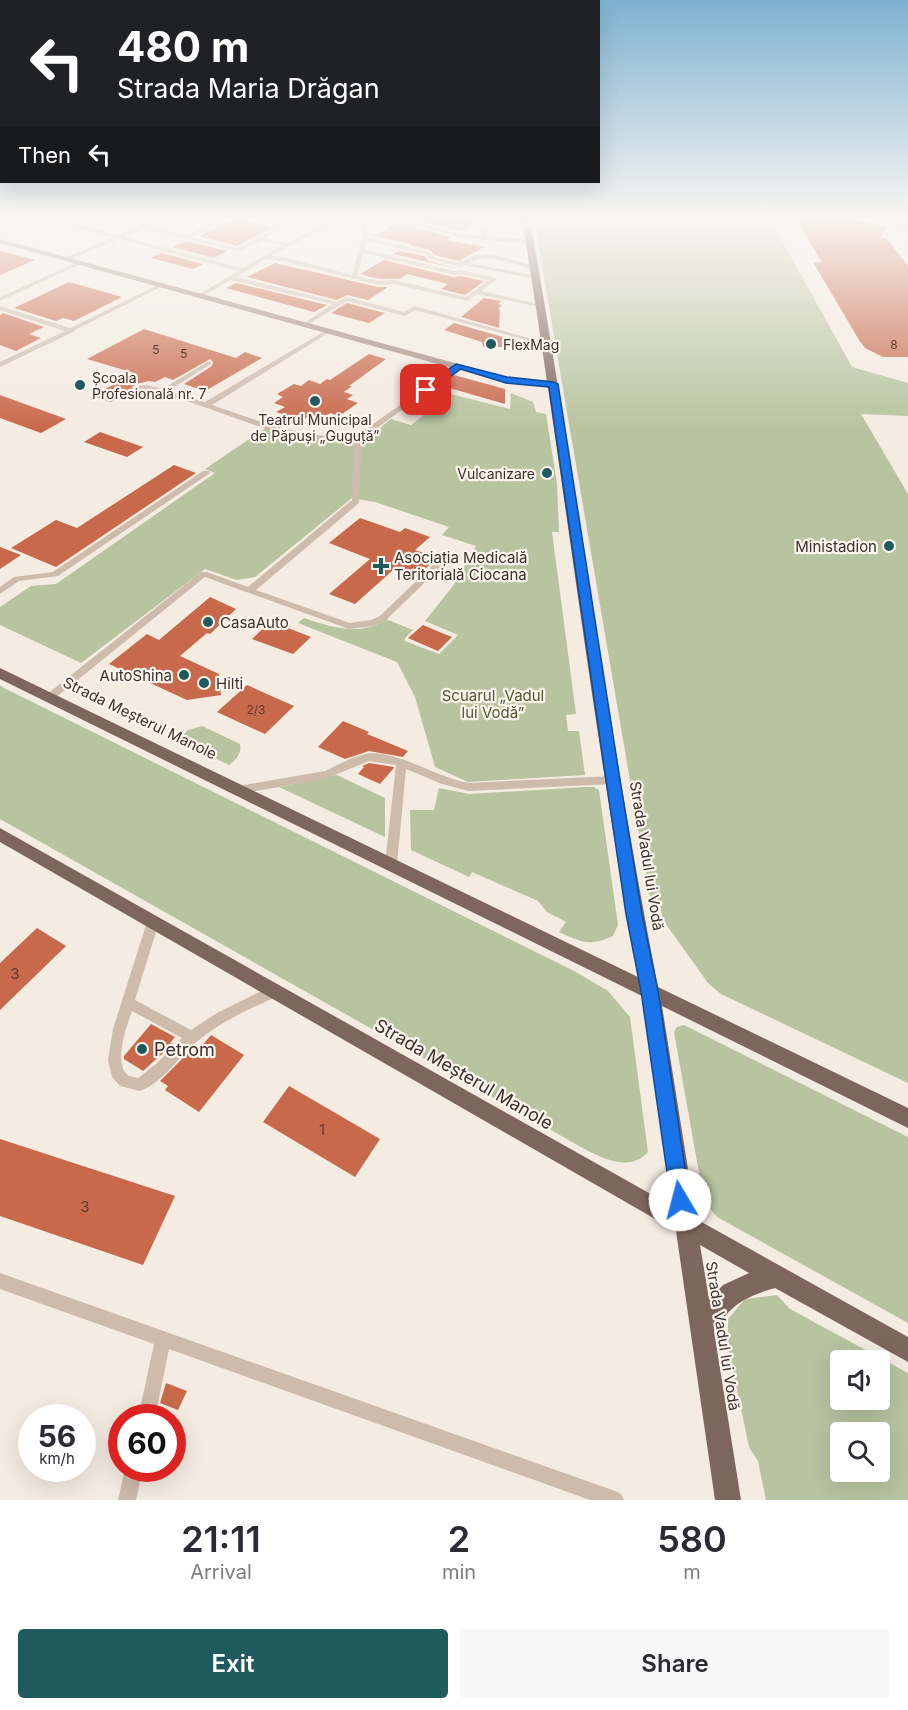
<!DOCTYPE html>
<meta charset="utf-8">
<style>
:root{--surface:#fff;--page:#f7f7f7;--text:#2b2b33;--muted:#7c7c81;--accent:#1f5a5e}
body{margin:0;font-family:Inter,sans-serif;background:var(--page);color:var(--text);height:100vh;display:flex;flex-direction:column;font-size:22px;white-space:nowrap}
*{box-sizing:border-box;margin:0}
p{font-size:20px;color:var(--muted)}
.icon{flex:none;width:33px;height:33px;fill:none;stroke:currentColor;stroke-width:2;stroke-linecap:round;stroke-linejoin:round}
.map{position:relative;height:1500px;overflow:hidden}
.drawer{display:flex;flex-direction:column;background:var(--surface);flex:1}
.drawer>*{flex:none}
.banner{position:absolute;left:0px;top:0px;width:600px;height:183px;box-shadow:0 6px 24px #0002;background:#202124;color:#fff;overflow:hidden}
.controls{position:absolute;left:830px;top:1350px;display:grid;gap:12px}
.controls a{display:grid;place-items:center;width:60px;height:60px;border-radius:6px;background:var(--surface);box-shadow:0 6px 24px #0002;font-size:30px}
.speed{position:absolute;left:18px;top:1404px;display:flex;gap:12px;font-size:30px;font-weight:700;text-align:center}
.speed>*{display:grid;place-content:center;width:78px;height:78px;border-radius:50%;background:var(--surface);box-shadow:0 6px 24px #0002;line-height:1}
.speed small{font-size:15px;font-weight:400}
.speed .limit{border:9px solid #d22;background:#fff;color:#111}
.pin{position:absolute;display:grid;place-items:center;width:51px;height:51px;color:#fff;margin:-26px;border-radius:12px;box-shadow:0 3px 9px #0006}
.me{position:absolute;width:66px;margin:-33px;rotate:352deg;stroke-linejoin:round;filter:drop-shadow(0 0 4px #0008)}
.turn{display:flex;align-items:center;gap:21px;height:126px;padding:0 18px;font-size:27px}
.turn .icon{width:78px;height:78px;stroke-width:2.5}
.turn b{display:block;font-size:42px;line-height:51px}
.then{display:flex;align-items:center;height:57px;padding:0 18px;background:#0003;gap:12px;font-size:22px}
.eta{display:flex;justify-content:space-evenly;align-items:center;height:102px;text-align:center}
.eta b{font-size:36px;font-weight:600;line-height:42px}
.cta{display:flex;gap:12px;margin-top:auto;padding:12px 18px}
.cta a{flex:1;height:69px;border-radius:6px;background:var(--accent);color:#fff;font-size:24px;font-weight:600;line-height:69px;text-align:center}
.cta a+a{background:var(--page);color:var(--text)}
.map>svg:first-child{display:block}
</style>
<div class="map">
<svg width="908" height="1500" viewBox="0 0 908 1500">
<rect width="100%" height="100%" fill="#f4ebe1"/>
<!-- green -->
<g fill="#b8c4a0" fill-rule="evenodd">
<polygon points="534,219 770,219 852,367 908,383 908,416 861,414 908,494 908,1083 721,994 708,983 663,920 660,906 652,909"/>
<path d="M511 393 533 402 536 412 546 414 557 484 559 532H552L576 714 566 715 568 731H579L585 775 468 782 435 767 415 697 397 662 298 623 304 618C330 627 362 637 386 619L413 630 405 638V641L439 654 458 635 425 621 453 586 476 546 442 535 449 527 375 502 352 498 255 577 237 580 205 569 81 663 0 625V607L31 586 56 584 215 473 205 469 267 427C292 434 340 450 364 439 374 434 383 425 391 419L411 425 451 394 510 409Z"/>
<path d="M0 686 576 972 608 991 630 1017 648 1152C631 1171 607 1160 588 1151L0 819Z"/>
<path d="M202 726 240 744C242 753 236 760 229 765L178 741 188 730Z"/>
<polygon points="337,775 385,798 385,837 279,787"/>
<path d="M586 787H594L599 790 618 925 613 936C589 947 581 942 559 932L566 922 547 912 538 901 472 872 469 877 411 850 410 810H434L439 788 469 794Z"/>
<polygon points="684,1025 908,1137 908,1323 717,1217 704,1201 674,1032 677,1027"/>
<path d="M777 1295 790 1309 908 1373V1500H766L758 1461 749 1447 728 1346V1319L745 1299ZM840 1360H879V1400H840ZM840 1432H879V1472H840Z"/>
</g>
<!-- building -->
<g fill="#c8694b">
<polygon points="241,219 272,228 237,246 199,236 233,219"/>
<polygon points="410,219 481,219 461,231"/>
<polygon points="795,219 854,219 887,227 881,237 887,239 908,266 908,357 883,357 865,348 859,340 813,262 822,262"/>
<polygon points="397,223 451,237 447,240 484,247 459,261 435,255 430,250 409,245 411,244 374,236"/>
<polygon points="186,241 227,251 214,258 172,247"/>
<polygon points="0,251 35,260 0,275"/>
<polygon points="400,251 424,256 429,261 454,268 393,254"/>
<polygon points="161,253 203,264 193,269 151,258"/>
<polygon points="384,260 453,277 461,276 484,281 465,295 441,289 448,284 407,274 400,279 379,279 360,274"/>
<polygon points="275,263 378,287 388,287 368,300 347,295 337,300 247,277"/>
<polygon points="69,282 122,297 74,321 63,318 56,321 14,308"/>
<polygon points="236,283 327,305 314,312 226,288"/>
<polygon points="484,298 501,301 498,304 502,305 498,309 500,310 499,328 461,317"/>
<polygon points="347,303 385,313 369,323 331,313"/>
<polygon points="3,313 44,327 29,334 41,338 16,351 0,345 0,315"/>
<polygon points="454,323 528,344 527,347 483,347 482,342 444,330"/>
<polygon points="144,329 236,358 245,352 262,358 205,391 184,384 212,366 213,362 210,359 173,380 165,377 155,382 149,381 136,384 132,387 133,390 111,402 93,396 134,373 87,359"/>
<polygon points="369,354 386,359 349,386 352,386 344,392 353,395 347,399 358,403 339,416 330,413 322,419 310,415 302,421 276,412 285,407 274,403 283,397 277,394 294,384 301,386 309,380 320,384 327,379 330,380"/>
<polygon points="454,375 505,389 505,404 439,385"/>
<polygon points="0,395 66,419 41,433 0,418"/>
<polygon points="100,432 143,447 127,457 84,442"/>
<polygon points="174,465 196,473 56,567 11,548 56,520 77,528"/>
<polygon points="360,518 400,532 405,528 430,537 415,550 437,558 415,578 393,570 355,604 329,594 370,559 329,543"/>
<polygon points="0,547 21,555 0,569"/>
<polygon points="210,597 236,609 210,634 207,633 180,656 219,674 221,695 187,700 109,664 147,634 159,640"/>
<polygon points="273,619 291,626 288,628 311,637 293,654 252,639"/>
<polygon points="423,625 437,631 452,637 438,651 408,638"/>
<polygon points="247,685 294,706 265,734 217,712"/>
<polygon points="343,721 369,732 367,734 408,751 403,757 369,751 345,759 318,747"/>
<polygon points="369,763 394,767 393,769 380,784 358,774 364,767 362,766"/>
<polygon points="37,928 66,946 0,1010 0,963"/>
<polygon points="151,1024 175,1037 170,1043 173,1044 143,1071 124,1059 124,1056"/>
<polygon points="211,1035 244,1055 199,1112 165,1090 168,1086 160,1081 188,1053 193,1056"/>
<polygon points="289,1086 380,1139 355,1177 263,1122"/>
<polygon points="0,1139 175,1196 143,1265 0,1216"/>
<polygon points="166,1383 187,1391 178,1410 160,1403"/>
</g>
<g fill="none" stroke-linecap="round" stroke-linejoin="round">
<!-- service -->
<g fill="#cdbbac" fill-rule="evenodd">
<path d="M31 219H44L78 224 118 235 138 226 124 223 105 227 80 220 88 219 105 223 124 219 143 224 156 219H163L149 226 187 235 222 219H229L193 237 237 248 278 227 248 219H258L285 225V227L265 238 288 243 334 219H341L271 256 287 258 352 275 362 239 360 219H366L368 238 429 252 434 257 459 263 475 255 491 254 537 267V269L535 270C513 264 489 252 468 263L538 276V278L536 279 464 265 460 267 430 259 425 254 367 241 365 250 454 271 461 270 496 278V280L481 291 543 305 540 307 477 294 467 301 394 284 379 285 287 262 266 259 236 277 337 302 346 297 404 312 414 306 550 344 545 345 415 310 405 316 347 301 306 326 304 325V323L333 304 231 280 202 297H198V295L238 271 119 239 69 260H65V258L113 237 78 228ZM144 228 238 252 261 240 283 245 242 268 124 237ZM364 253 454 275 461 274 489 280 466 297 394 280 379 281 357 276Z"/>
<path d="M390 219H400L463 234 479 236C486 217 503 219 520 219L518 222C502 224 491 218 485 236L531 240 534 242 531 244 463 238Z"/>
<polygon points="862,219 874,219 908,225 908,229"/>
<polygon points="78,262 83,263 0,301 0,297"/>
<polygon points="160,284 165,285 75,330 74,332 71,333 0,367 0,362 65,331 0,310 0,306 70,328"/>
<path d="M328 329 331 331 330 332 212 405C257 420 307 441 356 436L457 365 462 366 362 439 359 503 256 590 350 623 371 620 380 616 440 558H446V562L386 620 373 626 349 629 205 577 54 699H46L45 697 46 695 201 572H207L248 587 352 500 354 441C306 446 255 425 210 409 190 402 169 396 149 389L137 390 134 388C142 383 152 386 162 389L209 361 211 362V364L168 391 205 402Z"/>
<polygon points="203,471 209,471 210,473 58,576 19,581 0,594 0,587 14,577 53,572"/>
<path d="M369 753C404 753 435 777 469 783L613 776 617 777 618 780 617 783 613 784 469 791 442 784 406 769 397 864 395 867 391 869 387 867 385 864 396 765 369 761 325 779 238 794 234 793 233 790 234 787 238 786 325 771 352 758Z"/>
<path d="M153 917 157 918 159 922 135 1000 191 1030 217 1013 270 987 275 985 280 987 281 991 280 995C252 1008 223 1020 199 1040 179 1056 164 1082 140 1091L120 1086 112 1077 108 1060 113 1029 147 922 149 918ZM132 1011 182 1038 156 1064 138 1078C137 1078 130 1076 129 1076 112 1065 127 1025 132 1011Z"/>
<polygon points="0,1273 615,1491 621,1494 624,1500 590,1500 169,1349 155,1418 138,1418 154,1344 0,1289"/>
<polygon points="125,1468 143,1468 136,1500 118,1500"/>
</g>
<!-- tertiary -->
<polygon fill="#cdbbac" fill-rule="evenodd" points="899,219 907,219 908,227"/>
<!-- secondary -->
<polygon fill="#a18a7d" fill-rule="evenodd" points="0,239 506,377 553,381 558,384 553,387 503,382 0,243"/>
<!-- primary -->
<path fill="#7d675c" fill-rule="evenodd" d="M522 219H530C575 475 608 732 658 987L908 1108V1128L662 1006 696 1219 908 1337V1362L775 1288C744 1297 732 1304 714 1331L741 1500H715L676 1231 0 842V828L672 1206 642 996 0 679V668L638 977C592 725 563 471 522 219ZM700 1245 749 1273 723 1285 709 1299Z"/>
</g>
<!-- sky -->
<linearGradient id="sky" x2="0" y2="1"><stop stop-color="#7eb2d2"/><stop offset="0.51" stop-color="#faf6f2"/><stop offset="1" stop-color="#faf6f2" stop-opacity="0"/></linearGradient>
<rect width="908" height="429" fill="url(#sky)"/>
<!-- route -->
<polygon fill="#1a73e8" stroke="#114b97" stroke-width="1.5" points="456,364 507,377 553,382 558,384 620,780 642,914 658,991 690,1200 687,1207 680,1210 674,1207 671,1200 641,991 626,914 606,780 549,387 506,383 461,369 429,392 422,392 422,388"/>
<!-- markers -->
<g fill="#1f5a5e" stroke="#fbf5ee" stroke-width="2">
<circle cx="491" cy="344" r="6"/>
<circle cx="80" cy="385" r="6"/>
<circle cx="315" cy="401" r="6"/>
<circle cx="547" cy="473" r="6"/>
<circle cx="889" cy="546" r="6"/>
<path d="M378 557h6v6h6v6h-6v6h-6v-6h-6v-6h6z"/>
<circle cx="208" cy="622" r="6"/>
<circle cx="184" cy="675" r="6"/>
<circle cx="204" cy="683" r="6"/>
<circle cx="142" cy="1049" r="6"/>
</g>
<g text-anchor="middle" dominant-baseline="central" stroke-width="4.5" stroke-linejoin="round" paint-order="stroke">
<!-- number labels -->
<g font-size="12" fill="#5e3e33">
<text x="894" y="344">8</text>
<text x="156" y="349">5</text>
<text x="184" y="353">5</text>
<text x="256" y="709">2/3</text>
</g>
<!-- far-poi labels -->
<g font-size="14" fill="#3b302b" stroke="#fbf5ee" text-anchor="start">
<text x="503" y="344">FlexMag</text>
<text x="92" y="377">Școala<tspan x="92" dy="16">Profesională nr. 7</tspan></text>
<text x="315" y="419" text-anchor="middle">Teatrul Municipal<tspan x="315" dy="16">de Păpuși „Guguță”</tspan></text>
<text x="535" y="473" text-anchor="end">Vulcanizare</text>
</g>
<!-- poi labels -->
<g font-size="15" fill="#3b302b" stroke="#fbf5ee" text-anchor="start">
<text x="877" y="546" text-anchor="end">Ministadion</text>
<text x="394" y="557">Asociația Medicală<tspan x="394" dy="17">Teritorială Ciocana</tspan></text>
<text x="220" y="622">CasaAuto</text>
<text x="172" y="675" text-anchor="end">AutoShina</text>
<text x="216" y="683">Hilti</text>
</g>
<!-- park labels -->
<g font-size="15" fill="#4a5a2e" stroke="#fbf5ee">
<text x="493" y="695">Scuarul „Vadul<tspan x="493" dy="17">lui Vodă”</tspan></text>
</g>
<!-- street labels -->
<g font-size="15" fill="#3b302b" stroke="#fbf5ee">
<text transform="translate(140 718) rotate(26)">Strada Meșterul Manole</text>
<text transform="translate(647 856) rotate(81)">Strada Vadul lui Vodă</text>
<text transform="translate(723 1336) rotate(81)">Strada Vadul lui Vodă</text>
</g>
<!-- near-number labels -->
<g font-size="15" fill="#5e3e33">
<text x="15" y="973">3</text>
<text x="322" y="1129">1</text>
<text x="85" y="1206">3</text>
</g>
<!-- near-poi labels -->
<g font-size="18" fill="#3b302b" stroke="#fbf5ee" text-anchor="start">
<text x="154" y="1049">Petrom</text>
</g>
<!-- near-street labels -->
<g font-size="18" fill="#3b302b" stroke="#fbf5ee">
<text transform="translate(464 1074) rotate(30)">Strada Meșterul Manole</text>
</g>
</g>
</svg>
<div class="controls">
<a><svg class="icon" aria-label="sound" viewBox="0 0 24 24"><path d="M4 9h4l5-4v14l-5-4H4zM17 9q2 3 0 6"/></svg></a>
<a><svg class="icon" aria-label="search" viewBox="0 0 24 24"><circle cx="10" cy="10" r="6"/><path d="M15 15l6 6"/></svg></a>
</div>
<div class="speed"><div>56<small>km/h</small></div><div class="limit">60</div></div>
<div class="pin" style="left:426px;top:390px;background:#d93025"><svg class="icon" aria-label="arrive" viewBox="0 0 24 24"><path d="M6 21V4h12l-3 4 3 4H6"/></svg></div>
<svg class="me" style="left:680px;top:1200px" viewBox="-20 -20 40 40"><circle r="19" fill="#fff"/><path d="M0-13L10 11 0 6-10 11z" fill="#1a73e8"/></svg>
<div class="banner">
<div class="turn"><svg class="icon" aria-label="left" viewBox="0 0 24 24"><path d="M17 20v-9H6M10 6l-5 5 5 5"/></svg><div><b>480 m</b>Strada Maria Drăgan</div></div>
<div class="then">Then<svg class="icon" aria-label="left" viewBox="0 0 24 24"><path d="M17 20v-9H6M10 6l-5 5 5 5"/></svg></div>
</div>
</div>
<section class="drawer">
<div class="eta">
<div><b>21:11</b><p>Arrival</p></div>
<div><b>2</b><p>min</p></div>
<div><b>580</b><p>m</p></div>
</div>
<div class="cta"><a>Exit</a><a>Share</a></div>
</section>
